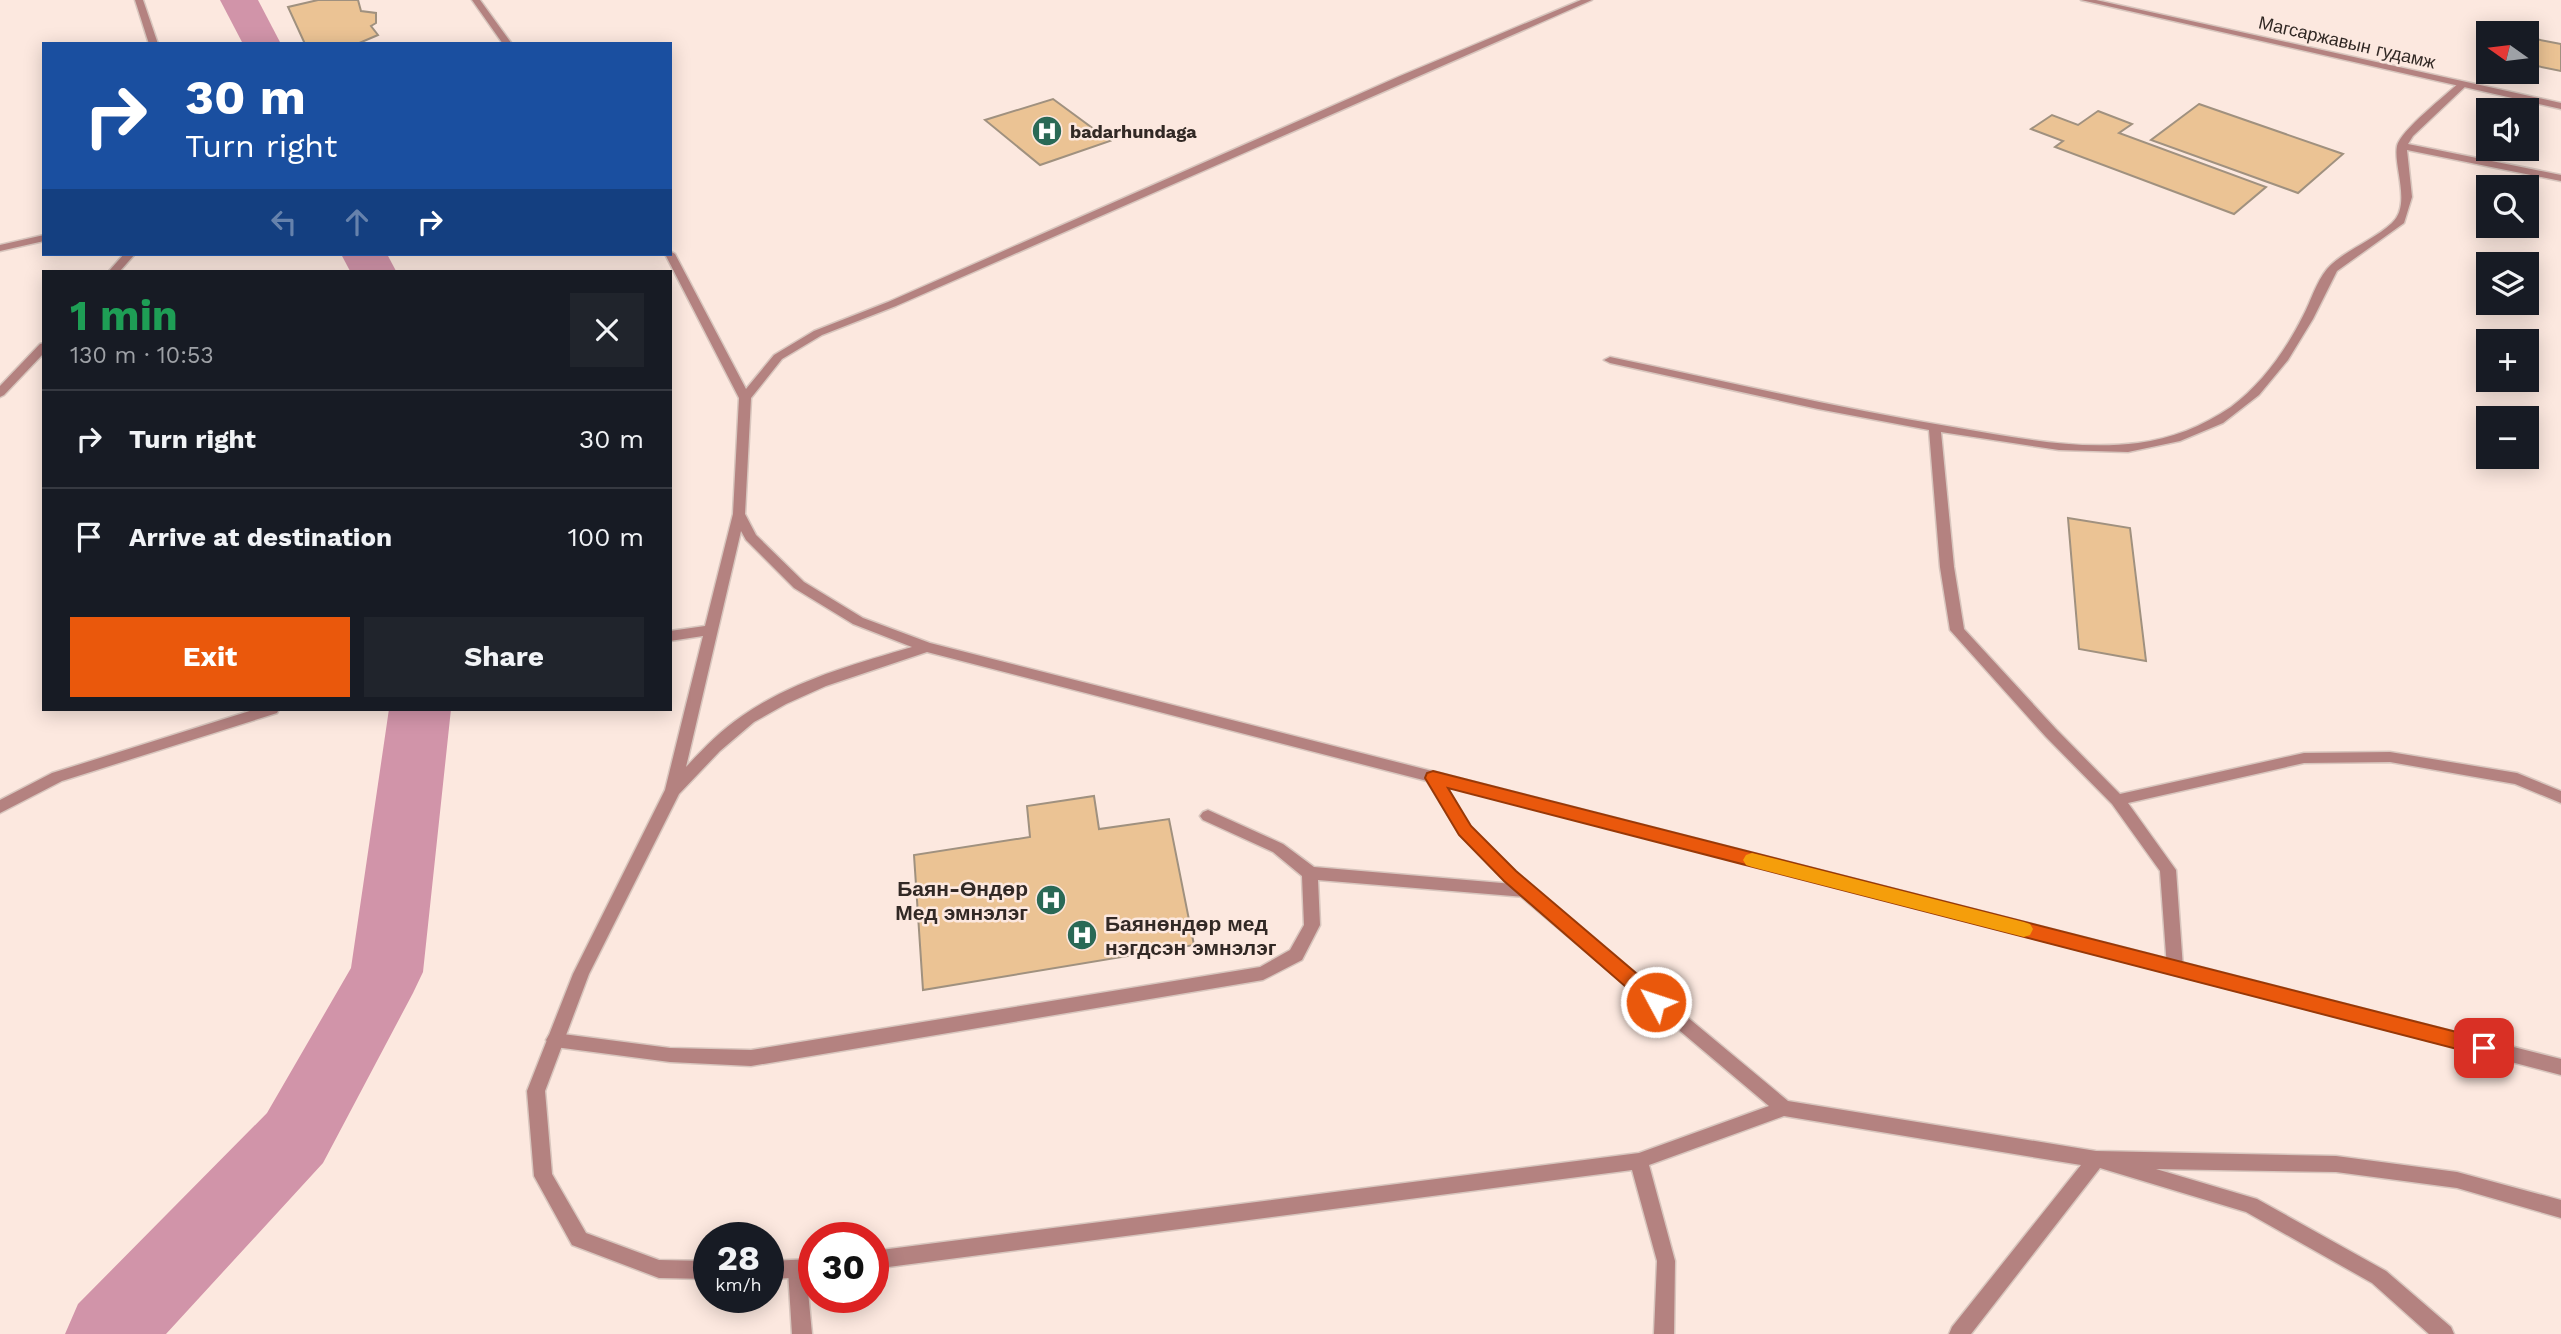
<!DOCTYPE html>
<meta charset="utf-8">
<style>
:root{--surface:#171b24;--page:#20242c;--text:#f1f3f6;--muted:#9ea1a6;--line:#363941;--accent:#ea580c}
body{margin:0;font-family:"Work Sans",sans-serif;background:var(--page);color:var(--text);height:100vh;display:flex;flex-direction:column;font-size:26px;white-space:nowrap}
*{box-sizing:border-box;margin:0}
p{font-size:23px;color:var(--muted)}
.icon{flex:none;width:38px;height:38px;fill:none;stroke:currentColor;stroke-width:2;stroke-linecap:round;stroke-linejoin:round}
.map{position:relative;flex:1;overflow:hidden}
.sheet{position:absolute;left:42px;top:270px;width:630px;height:441px;display:flex;flex-direction:column;background:var(--surface);border-radius:0px;box-shadow:0 4px 18px #0003}
.sheet>*{flex:none}
.guide{position:absolute;left:42px;top:42px;width:630px;height:214px;border-radius:0px;box-shadow:0 4px 18px #0003;background:#1a4fa0;color:#fff;overflow:hidden}
.needle{width:46px;rotate:284deg}
.controls{position:absolute;left:2476px;top:21px;display:grid;gap:14px}
.controls a{display:grid;place-items:center;width:63px;height:63px;border-radius:0px;background:var(--surface);box-shadow:0 4px 18px #0003;font-size:35px}
.speed{position:absolute;left:693px;top:1222px;display:flex;gap:14px;font-size:35px;font-weight:700;text-align:center}
.speed>*{display:grid;place-content:center;width:91px;height:91px;border-radius:50%;background:var(--surface);box-shadow:0 4px 18px #0003;line-height:1}
.speed small{font-size:18px;font-weight:400}
.speed .limit{border:10px solid #d22;background:#fff;color:#111}
.pin{position:absolute;display:grid;place-items:center;width:60px;height:60px;color:#fff;margin:-30px;border-radius:14px;box-shadow:0 4px 10px #0006}
.me{position:absolute;width:77px;margin:-38px;rotate:310deg;stroke-linejoin:round;filter:drop-shadow(0 0 5px #0008)}
.turn{display:flex;align-items:center;gap:24px;height:147px;padding:0 28px;font-size:32px}
.turn .icon{width:91px;height:91px;stroke-width:2.5}
.turn b{display:block;font-size:49px;line-height:60px}
.lanes{display:flex;align-items:center;height:66px;padding:0 28px;background:#0003;justify-content:center;gap:35px;direction:ltr}
.lanes .off{opacity:.35}
.round{display:grid;place-items:center;flex:none;width:74px;height:74px;border-radius:0px;background:var(--page)}
.head{display:flex;align-items:center;justify-content:space-between;height:119px;padding:0 28px}
h1{font-size:42px;font-weight:700;line-height:52px;color:#1e9e55}
.cta{display:flex;gap:14px;margin-top:auto;padding:14px 28px}
.cta a{flex:1;height:80px;border-radius:0px;background:var(--accent);color:#fff;font-size:28px;font-weight:700;line-height:80px;text-align:center}
.cta a+a{background:var(--page);color:var(--text)}
ul{padding:0;list-style:none}
li{display:flex;align-items:center;gap:21px;height:98px;padding:0 28px;border-top:2px solid var(--line)}
li div{flex:1}
li b{display:block;font-size:26px}
li em{font-style:normal}
.map>svg:first-child{display:block}
</style>
<div class="map">
<svg width="2561" height="1334" viewBox="0 0 2561 1334">
<rect width="100%" height="100%" fill="#fce8df"/>
<g fill="none" stroke-linecap="round" stroke-linejoin="round">
<!-- canal -->
<g fill="#d194a9" fill-rule="evenodd">
<polygon points="220,0 258,0 281,44 243,44"/>
<polygon points="341,254 387,254 396,271 350,271"/>
<polygon points="389,709 451,709 423,972 413,993 323,1163 166,1334 65,1334 78,1304 267,1113 351,968"/>
</g>
</g>
<!-- building -->
<g fill="#ebc394" stroke="#a0917f" stroke-width="2">
<polygon points="318,0 358,0 361,11 376,13 376,23 371,26 378,35 357,44 305,44 288,7"/>
<polygon points="2530,38 2561,44 2561,71 2527,64"/>
<polygon points="1053,99 1110,141 1040,165 985,120"/>
<polygon points="2199,104 2343,154 2298,193 2151,140"/>
<polygon points="2098,111 2132,124 2119,133 2266,187 2234,214 2055,147 2063,141 2031,129 2052,115 2078,125"/>
<polygon points="2068,518 2130,528 2146,661 2079,649"/>
<polygon points="1094,796 1099,829 1169,819 1194,945 923,990 914,855 1030,837 1027,806"/>
</g>
<g fill="none" stroke-linecap="round" stroke-linejoin="round">
<!-- service casing -->
<g stroke="#d8c6be" stroke-width="3">
<g id="service">
<path d="M2460 82 2468 84 2413 136 2408 144 2561 175V181L2407 150 2412 197 2404 223 2337 271 2313 319 2288 360 2259 395 2223 423 2180 441 2128 452 2059 450 1941 432 1954 567 1964 629 2056 729 2120 794 2304 753 2390 752 2517 773 2561 791V803L2515 784 2390 762 2304 763 2128 803 2176 870 2183 968 2181 973 2175 975 2169 973 2167 968 2160 871 2112 804 2046 737 1950 630 1940 567 1929 430 1818 409 1610 363 1604 360 1610 357C1724 381 1838 408 1953 427 2013 437 2076 451 2138 443 2171 439 2203 426 2231 407 2262 384 2286 350 2303 316 2311 301 2316 282 2327 269 2344 250 2373 241 2392 223 2412 205 2393 166 2397 146 2400 131 2447 94 2460 82Z"/>
<polygon points="44,235 44,241 0,251 0,245"/>
<polygon points="1208,810 1283,844 1314,867 1525,885 1531,887 1533,891 1531,895 1525,897 1318,880 1320,925 1302,960 1263,980 751,1066 670,1062 555,1047 549,1045 546,1040 549,1035 555,1033 670,1048 751,1050 1260,967 1290,950 1304,925 1302,876 1273,852 1203,820 1200,816 1203,812"/>
<polygon points="797,1261 804,1264 806,1270 812,1334 792,1334 788,1270 790,1264"/>
</g>
</g>
<!-- minor casing -->
<g stroke="#d8c6be" stroke-width="3">
<g id="minor">
<polygon points="135,0 143,0 158,44 149,44"/>
<polygon points="472,0 480,0 512,44 503,44"/>
<path d="M1581 0H1592L896 306 822 335 782 359 751 398 745 514 756 535 804 582 863 618 930 643 2561 1059V1075L1446 786 1470 827 1531 887 1788 1101 2096 1151 2336 1156 2457 1172 2561 1200V1218L2457 1188 2336 1172 2156 1169 2257 1199 2386 1271 2451 1327 2454 1334H2429L2372 1283 2246 1212 2100 1168 1971 1334H1949L1952 1327 2081 1165 1784 1116 1649 1165 1675 1261 1674 1334H1654L1657 1261 1632 1170 873 1269V1251L1639 1153 1769 1106 1519 895 1460 835 1427 781 927 652 826 686 786 704 754 722 720 751 679 794 589 974 545 1091 552 1174 586 1233 659 1260 709 1261V1279L659 1278 572 1245 534 1176 527 1091 573 974 665 790 703 636 670 641V631L705 626 733 514 739 398 665 254H670V251L675 254 746 389 774 355 814 331 888 302 1400 76ZM741 531 746 540 794 588 853 624 912 647C854 664 792 681 742 716 721 730 703 749 686 767Z"/>
<polygon points="2081,0 2096,0 2561,103 2561,109"/>
<polygon points="124,254 135,254 120,271 109,271"/>
<polygon points="44,343 44,353 4,395 0,397 0,386 40,344"/>
<polygon points="256,709 279,709 277,713 62,781 0,813 0,800 52,773"/>
<polygon points="814,1259 814,1277 768,1279 768,1261"/>
</g>
</g>
<!-- service -->
<use href="#service" fill="#b48280" fill-rule="evenodd"/>
<!-- minor -->
<use href="#minor" fill="#b48280" fill-rule="evenodd"/>
</g>
<!-- route -->
<polygon fill="#ea580c" stroke="#983908" stroke-width="2" points="1433,771 2484,1039 2491,1042 2494,1048 2491,1054 2484,1056 1448,788 1471,826 1516,871 1663,996 1666,1002 1663,1007 1656,1010 1649,1007 1504,881 1459,835 1425,778 1427,773"/>
<!-- slow -->
<polygon fill="#f59e0b" points="1752,853 2024,922 2030,924 2033,929 2030,935 2024,937 1752,867 1746,865 1743,860 1746,855"/>
<!-- icons -->
<defs>
<g id="hospital-disc" transform="scale(1.575)"><circle r="9.5" fill="#2a6956" stroke="#fce8df"/><path d="M-5-5h3v3.5h4V-5h3V5h-3V1.5h-4V5h-3Z" fill="#fff"/></g>
</defs>
<g fill-rule="evenodd">
<use href="#hospital-disc" x="1047" y="131"/>
<use href="#hospital-disc" x="1051" y="900"/>
<use href="#hospital-disc" x="1082" y="935"/>
</g>
<g text-anchor="middle" dominant-baseline="central" stroke-width="5" stroke-linejoin="round" paint-order="stroke">
<!-- far-street labels -->
<g font-size="18" fill="#322925" stroke="#fce8df">
<text transform="translate(2347 42) rotate(13)">Магсаржавын гудамж</text>
</g>
<!-- far-poi labels -->
<g font-size="18" font-weight="bold" fill="#322925" stroke="#fce8df" text-anchor="start">
<text x="1070" y="131">badarhundaga</text>
</g>
<!-- poi labels -->
<g font-size="21" font-weight="bold" fill="#322925" stroke="#fce8df" text-anchor="end">
<text x="1028" y="888">Баян-Өндөр<tspan x="1028" dy="24">Мед эмнэлэг</tspan></text>
<text x="1105" y="923" text-anchor="start">Баянөндөр мед<tspan x="1105" dy="24">нэгдсэн эмнэлэг</tspan></text>
</g>
</g>
</svg>
<div class="controls">
<a><svg class="needle" viewBox="-14 -14 28 28"><path d="M0-13l5 13h-10z" fill="#e53935"/><path d="M0 13l5-13h-10z" fill="#9ea1a6"/></svg></a>
<a><svg class="icon" aria-label="sound" viewBox="0 0 24 24"><path d="M4 9h4l5-4v14l-5-4H4zM17 9q2 3 0 6"/></svg></a>
<a><svg class="icon" aria-label="search" viewBox="0 0 24 24"><circle cx="10" cy="10" r="6"/><path d="M15 15l6 6"/></svg></a>
<a><svg class="icon" aria-label="layers" viewBox="0 0 24 24"><path d="M12 4l9 5-9 5-9-5zM3 14l9 5 9-5"/></svg></a>
<a>+</a>
<a>−</a>
</div>
<div class="speed"><div>28<small>km/h</small></div><div class="limit">30</div></div>
<div class="pin" style="left:2484px;top:1048px;background:#d93025"><svg class="icon" aria-label="arrive" viewBox="0 0 24 24"><path d="M6 21V4h12l-3 4 3 4H6"/></svg></div>
<svg class="me" style="left:1656px;top:1002px" viewBox="-20 -20 40 40"><circle r="17" fill="#ea580c" stroke="#fff" stroke-width="3"/><path d="M0-11L8 9 0 5-8 9z" fill="#fff"/></svg>
<div class="guide">
<div class="turn"><svg class="icon" aria-label="right" viewBox="0 0 24 24"><path d="M7 20v-9h11M14 6l5 5-5 5"/></svg><div><b>30 m</b>Turn right</div></div>
<div class="lanes"><svg class="icon off" aria-label="left" viewBox="0 0 24 24"><path d="M17 20v-9H6M10 6l-5 5 5 5"/></svg><svg class="icon off" aria-label="ahead" viewBox="0 0 24 24"><path d="M12 20V5M6 11l6-6 6 6"/></svg><svg class="icon" aria-label="right" viewBox="0 0 24 24"><path d="M7 20v-9h11M14 6l5 5-5 5"/></svg></div>
</div>
<section class="sheet">
<div class="head"><div><h1>1 min</h1><p>130 m · 10:53</p></div><a class="round"><svg class="icon" aria-label="close" viewBox="0 0 24 24"><path d="M6 6l12 12M18 6L6 18"/></svg></a></div>
<ul>
<li><svg class="icon" aria-label="right" viewBox="0 0 24 24"><path d="M7 20v-9h11M14 6l5 5-5 5"/></svg><div><b>Turn right</b></div><em>30 m</em></li>
<li><svg class="icon" aria-label="arrive" viewBox="0 0 24 24"><path d="M6 21V4h12l-3 4 3 4H6"/></svg><div><b>Arrive at destination</b></div><em>100 m</em></li>
</ul>
<div class="cta"><a>Exit</a><a>Share</a></div>
</section>
</div>
